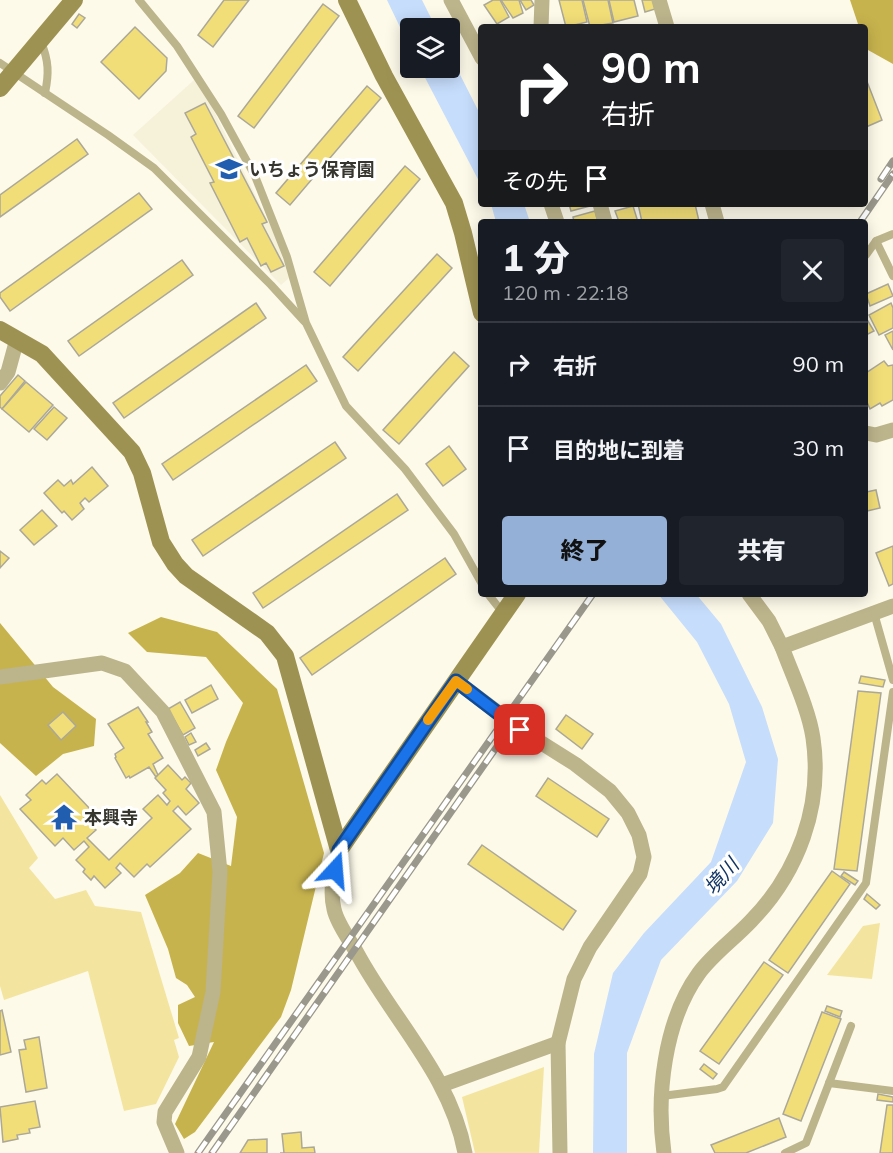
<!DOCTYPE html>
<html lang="ja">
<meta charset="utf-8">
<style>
:root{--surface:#171b24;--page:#20242c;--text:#f1f3f6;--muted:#9ea1a6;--line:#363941;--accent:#94b0d6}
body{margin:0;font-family:Mulish,"Noto Sans JP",sans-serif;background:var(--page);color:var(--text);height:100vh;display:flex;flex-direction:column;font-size:22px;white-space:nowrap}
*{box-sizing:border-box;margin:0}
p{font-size:20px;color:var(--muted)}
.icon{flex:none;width:33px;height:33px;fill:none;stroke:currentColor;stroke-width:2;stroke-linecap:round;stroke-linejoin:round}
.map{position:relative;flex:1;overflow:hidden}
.sheet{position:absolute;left:478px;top:219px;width:390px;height:378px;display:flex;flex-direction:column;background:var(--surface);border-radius:6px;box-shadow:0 3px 15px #0003}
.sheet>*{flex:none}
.top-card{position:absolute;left:478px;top:24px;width:390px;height:183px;border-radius:6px;box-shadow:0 3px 15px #0003;background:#202124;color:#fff;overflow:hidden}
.tools{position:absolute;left:400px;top:18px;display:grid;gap:12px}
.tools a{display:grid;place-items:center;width:60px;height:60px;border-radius:6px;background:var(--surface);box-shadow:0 3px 15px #0003;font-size:30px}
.pin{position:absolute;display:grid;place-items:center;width:51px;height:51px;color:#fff;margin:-26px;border-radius:12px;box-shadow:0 3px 9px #0006}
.me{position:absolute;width:66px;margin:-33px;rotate:19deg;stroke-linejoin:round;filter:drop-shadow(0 0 4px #0008)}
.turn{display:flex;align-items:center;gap:21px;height:126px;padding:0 24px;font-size:27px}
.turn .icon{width:78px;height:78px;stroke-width:2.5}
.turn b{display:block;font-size:42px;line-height:51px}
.then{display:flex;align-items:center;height:57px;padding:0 24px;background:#0003;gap:12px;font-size:22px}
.round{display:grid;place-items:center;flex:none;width:63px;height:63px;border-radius:6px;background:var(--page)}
.headline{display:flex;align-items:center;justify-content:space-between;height:102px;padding:0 24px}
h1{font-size:36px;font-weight:800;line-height:45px}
.button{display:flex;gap:12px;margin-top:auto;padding:12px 24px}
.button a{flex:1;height:69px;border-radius:6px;background:var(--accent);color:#111;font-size:24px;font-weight:800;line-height:69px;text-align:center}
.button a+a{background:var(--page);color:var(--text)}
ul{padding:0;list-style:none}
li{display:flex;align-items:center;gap:18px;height:84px;padding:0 24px;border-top:2px solid var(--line)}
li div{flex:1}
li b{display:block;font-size:22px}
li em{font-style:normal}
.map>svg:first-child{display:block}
</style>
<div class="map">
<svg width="893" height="1153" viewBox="0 0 893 1153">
<rect width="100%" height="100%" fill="#fdfaea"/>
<!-- built -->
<polygon fill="#f6f1d9" points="194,80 208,99 275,235 289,278 281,285 133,135"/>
<!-- green -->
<g fill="#f3e5a0">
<polygon points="0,795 38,858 29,868 55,899 86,890 95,906 141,912 179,1038 174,1040 179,1057 156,1104 124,1111 88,971 4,1000 0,986"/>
<polygon points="880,923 872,979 827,975 863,926"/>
<polygon points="544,1067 539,1153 475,1153 462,1097"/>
</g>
<!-- forest -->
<g fill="#c7b34d">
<polygon points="850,0 893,0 893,64 868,50 866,43 866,27 859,27"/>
<polygon points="161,617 217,632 277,689 324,853 291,990 281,1017 195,1132 184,1139 175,1124 214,1042 189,1046 178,1023 178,1005 195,997 187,985 176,978 168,949 145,895 180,873 198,853 231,866 237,817 216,770 226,742 243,703 206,657 147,652 128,633"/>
<polygon points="0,623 53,687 96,719 94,746 63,754 36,776 0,743"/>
</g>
<!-- water -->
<g fill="#c6ddfc">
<polygon points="387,0 422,0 436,28 411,28 411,50"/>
<polygon points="450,55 481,116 481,185 420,68 450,68"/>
<polygon points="491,204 524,204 530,222 496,222"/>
<polygon points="658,594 696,594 721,624 762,707 778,759 773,823 737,881 661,960 627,1053 627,1153 593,1153 594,1054 613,973 644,933 711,862 746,762 729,704 697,642"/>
</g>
<!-- building -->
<g fill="#f2de78" stroke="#aba899" stroke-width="1.5">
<polygon points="224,0 249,0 213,47 198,35"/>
<polygon points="493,0 500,0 509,17 497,24 484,5"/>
<polygon points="501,0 519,0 523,13 513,18"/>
<polygon points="520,0 531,0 534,5 526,10"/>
<polygon points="559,0 582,0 587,22 566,27"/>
<polygon points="583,0 608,0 613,23 590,27"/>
<polygon points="609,0 634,0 638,16 614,22"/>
<polygon points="642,0 653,0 655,9 645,12"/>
<polygon points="323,4 339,16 254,128 238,116"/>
<polygon points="79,14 85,18 77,28 72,24"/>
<polygon points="135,27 167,58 166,71 139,99 101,62"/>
<polygon points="866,79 882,120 866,127"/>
<polygon points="367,86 381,98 290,205 276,193"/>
<polygon points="205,103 267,222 262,224 284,266 271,272 266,263 261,266 247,238 240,242 210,183 214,182 191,137 196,134 185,113"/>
<polygon points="77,139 88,154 0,217 0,195"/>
<polygon points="405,166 420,179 330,286 314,272"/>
<polygon points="139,193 152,209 10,311 0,297 0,293"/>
<polygon points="569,204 589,204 590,206 571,211"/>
<polygon points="638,204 695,204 699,221 642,222"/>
<polygon points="633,206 638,222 614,222 618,219 615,211"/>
<polygon points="595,211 598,222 574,222 573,217"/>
<polygon points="437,254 452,268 358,371 343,357"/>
<polygon points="182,260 193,275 79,356 68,341"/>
<polygon points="888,284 893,296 870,306 866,294"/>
<polygon points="256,303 266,318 124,418 113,403"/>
<polygon points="891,303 893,308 893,328 879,335 869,315"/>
<polygon points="866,318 874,331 866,335"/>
<polygon points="893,331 893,350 885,335"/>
<polygon points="454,352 469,366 399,444 383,430"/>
<polygon points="884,361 888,366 893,365 893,400 882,406 880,403 870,409 866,400 866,373"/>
<polygon points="306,365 317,381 173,480 162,464"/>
<polygon points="18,375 25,381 2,409 0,407 0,396"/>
<polygon points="26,382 53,405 29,432 2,409"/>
<polygon points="54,407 67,418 47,440 34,429"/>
<polygon points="335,442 346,458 203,556 192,540"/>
<polygon points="449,446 466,469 443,486 426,464"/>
<polygon points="92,467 108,486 89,502 85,498 80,503 84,509 72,520 64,511 62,513 44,493 58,480 64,486 71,480 73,484"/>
<polygon points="876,490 880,508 867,511 866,492"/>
<polygon points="397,494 408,510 263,608 253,593"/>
<polygon points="42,510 57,526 34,545 20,530"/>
<polygon points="893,546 893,584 889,586 876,553"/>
<polygon points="0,551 9,558 0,568"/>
<polygon points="445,558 456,574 312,675 300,658"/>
<polygon points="861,676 885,680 883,687 859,683"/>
<polygon points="211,685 218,699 192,713 185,700"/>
<polygon points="858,691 881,693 857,871 834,869"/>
<polygon points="180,702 195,728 183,735 168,709"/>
<polygon points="138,707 148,722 146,722 152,732 148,734 163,758 153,764 158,775 156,777 149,767 130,778 129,776 126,778 115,758 116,757 115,754 124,748 108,724"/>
<polygon points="63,712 76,726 61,740 48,725"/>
<polygon points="566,715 593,734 582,749 556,729"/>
<polygon points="191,733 196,742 189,745 185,737"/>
<polygon points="206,743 210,749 198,756 195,750"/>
<polygon points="168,765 182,780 185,777 191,783 186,789 199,803 186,815 178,806 173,811 191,829 150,867 147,864 134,877 120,863 116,868 121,873 105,888 94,876 91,880 83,872 85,869 76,860 89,847 84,841 74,850 63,838 55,846 20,809 31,800 26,795 42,780 46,784 57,774 91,810 84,817 96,830 87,838 109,860 152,818 143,809 158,795 167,805 170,801 163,793 166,790 155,778"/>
<polygon points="548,778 609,819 597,837 536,796"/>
<polygon points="482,845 576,911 563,930 468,864"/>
<polygon points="832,871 850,884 788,973 769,960"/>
<polygon points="844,872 858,881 855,885 841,876"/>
<polygon points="867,894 880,905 876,909 864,899"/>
<polygon points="764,962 783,975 719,1064 700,1051"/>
<polygon points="827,1006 842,1011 840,1017 825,1011"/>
<polygon points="2,1010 11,1052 0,1055 0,1011"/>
<polygon points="822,1012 841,1019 801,1121 783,1114"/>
<polygon points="39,1037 47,1088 26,1092 19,1050 26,1049 24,1040"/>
<polygon points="704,1064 717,1074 713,1079 700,1069"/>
<polygon points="878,1094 893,1097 893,1102 877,1100"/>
<polygon points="35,1101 40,1127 29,1129 30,1133 17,1135 18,1139 3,1142 0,1107"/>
<polygon points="887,1105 893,1105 893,1153 880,1153"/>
<polygon points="779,1118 786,1137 746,1153 715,1153 711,1145"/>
<polygon points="301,1132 302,1148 314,1147 315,1153 280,1153 284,1153 282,1134"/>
<polygon points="267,1139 267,1153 240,1153 248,1140"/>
</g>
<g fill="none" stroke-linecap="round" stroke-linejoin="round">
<!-- lane -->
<g stroke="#bcb48b" stroke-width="8">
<polyline points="139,0 177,46 221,114 255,176 287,257 306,323 346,406 405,469 454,534 482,584"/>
<path d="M41 42C49 61 49 74 45 93"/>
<polyline points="0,63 108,135 154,168 271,285 304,321"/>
<polyline points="876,241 893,276"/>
<polyline points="866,255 876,241 893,234"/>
<polyline points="488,594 503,613"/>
<polyline points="874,613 893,680"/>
<polyline points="829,1083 893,1091"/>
<polyline points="662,1096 717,1089 723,1087 866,883 893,692"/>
<polyline points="785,1153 806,1143 851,1026"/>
</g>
<!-- street -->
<g stroke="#bcb48b" stroke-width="15">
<polyline points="451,0 482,58"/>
<polyline points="659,0 667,27"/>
<polyline points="541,27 542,0"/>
<polyline points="551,204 557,222"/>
<polyline points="600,204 605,222"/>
<polyline points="712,204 717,222"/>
<polyline points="0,383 8,372 17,339"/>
<polyline points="866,433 876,435 893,430"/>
<polyline points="749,594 769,621 782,647"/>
<polyline points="0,677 102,663 125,671 163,712 214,812 220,872 213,992 199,1057 165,1112 164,1122 177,1153"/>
<polyline points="456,681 521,730 575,764 610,791 628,813 639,835 644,857 640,874 590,947 574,979 558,1043 560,1153"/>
<path d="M339 850C335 870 329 889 334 909 337 924 350 940 357 953 393 1020 451 1076 465 1153"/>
<polyline points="442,1085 558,1043"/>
<path d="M664 1153C656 1096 664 1021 699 973 713 954 734 939 751 921 798 873 823 806 813 738 809 710 792 674 782 647L893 606"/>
</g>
<!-- secondary -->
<g stroke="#9e9253" stroke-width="18">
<polyline points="347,0 384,76 454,203 463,233 482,313"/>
<polyline points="0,88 74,0"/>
<polyline points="0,330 42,354 132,452 142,473 161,542 175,564 186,576 267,633 285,656 339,850 517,594"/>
</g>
<!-- rail casing -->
<g stroke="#9a988c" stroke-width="7">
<g id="rail">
<polyline points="881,179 893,161"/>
<polyline points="860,222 893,174"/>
<polyline points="198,1153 593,594"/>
<polyline points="212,1153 510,728"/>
</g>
</g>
<!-- rail -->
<use href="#rail" stroke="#fff" stroke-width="4.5" stroke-dasharray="14" stroke-linecap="butt"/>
</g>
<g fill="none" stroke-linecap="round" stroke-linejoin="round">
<!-- route casing -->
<g stroke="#114b97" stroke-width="15">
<polyline id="route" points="335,870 339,850 456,681 520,730"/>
</g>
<!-- route -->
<use href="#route" stroke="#1a73e8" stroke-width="10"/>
<!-- slow -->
<polyline stroke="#f59e0b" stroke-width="10" points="428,720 456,681 467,689"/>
</g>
<!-- icons -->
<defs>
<g id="school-bare" transform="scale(2.07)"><path d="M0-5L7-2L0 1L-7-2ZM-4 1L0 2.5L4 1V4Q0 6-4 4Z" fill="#225eb0" stroke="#fff" stroke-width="2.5" paint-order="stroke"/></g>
<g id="temple-bare" transform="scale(2.07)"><path d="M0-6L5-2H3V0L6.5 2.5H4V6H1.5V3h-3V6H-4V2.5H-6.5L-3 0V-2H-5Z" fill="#225eb0" stroke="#fff" stroke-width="2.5" paint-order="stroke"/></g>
</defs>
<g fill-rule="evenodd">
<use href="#school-bare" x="229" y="169"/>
<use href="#temple-bare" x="64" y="817"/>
</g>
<g text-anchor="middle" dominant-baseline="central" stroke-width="6" stroke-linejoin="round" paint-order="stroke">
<!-- poi labels -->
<g font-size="18" font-weight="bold" fill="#36352e" stroke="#fff" text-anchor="start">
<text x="249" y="169">いちょう保育園</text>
<text x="84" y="817">本興寺</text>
</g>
<!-- water labels -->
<g font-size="20" font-style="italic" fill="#113463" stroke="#fff">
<text transform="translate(721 876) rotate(-49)">境川</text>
</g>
</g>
</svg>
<div class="tools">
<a><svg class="icon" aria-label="layers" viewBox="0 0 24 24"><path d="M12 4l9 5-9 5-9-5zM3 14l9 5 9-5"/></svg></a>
</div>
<div class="pin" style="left:520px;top:730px;background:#d93025"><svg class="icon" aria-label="arrive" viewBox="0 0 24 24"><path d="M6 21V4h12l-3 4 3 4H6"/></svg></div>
<svg class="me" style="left:335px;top:870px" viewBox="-20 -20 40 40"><path d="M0-17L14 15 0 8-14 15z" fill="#1a73e8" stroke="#fff" stroke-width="4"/></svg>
<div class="top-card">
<div class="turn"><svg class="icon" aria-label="right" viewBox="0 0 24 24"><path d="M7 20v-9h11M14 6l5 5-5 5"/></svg><div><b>90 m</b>右折</div></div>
<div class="then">その先<svg class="icon" aria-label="arrive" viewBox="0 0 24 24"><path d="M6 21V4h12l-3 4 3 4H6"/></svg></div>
</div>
<section class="sheet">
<div class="headline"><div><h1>1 分</h1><p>120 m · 22:18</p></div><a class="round"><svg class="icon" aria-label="close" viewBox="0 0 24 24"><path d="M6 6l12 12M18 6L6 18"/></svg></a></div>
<ul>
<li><svg class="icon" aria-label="right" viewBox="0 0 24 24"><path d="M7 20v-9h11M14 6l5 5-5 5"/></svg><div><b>右折</b></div><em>90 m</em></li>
<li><svg class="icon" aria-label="arrive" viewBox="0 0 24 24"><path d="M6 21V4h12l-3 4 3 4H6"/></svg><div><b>目的地に到着</b></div><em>30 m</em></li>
</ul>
<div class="button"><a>終了</a><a>共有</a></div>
</section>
</div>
